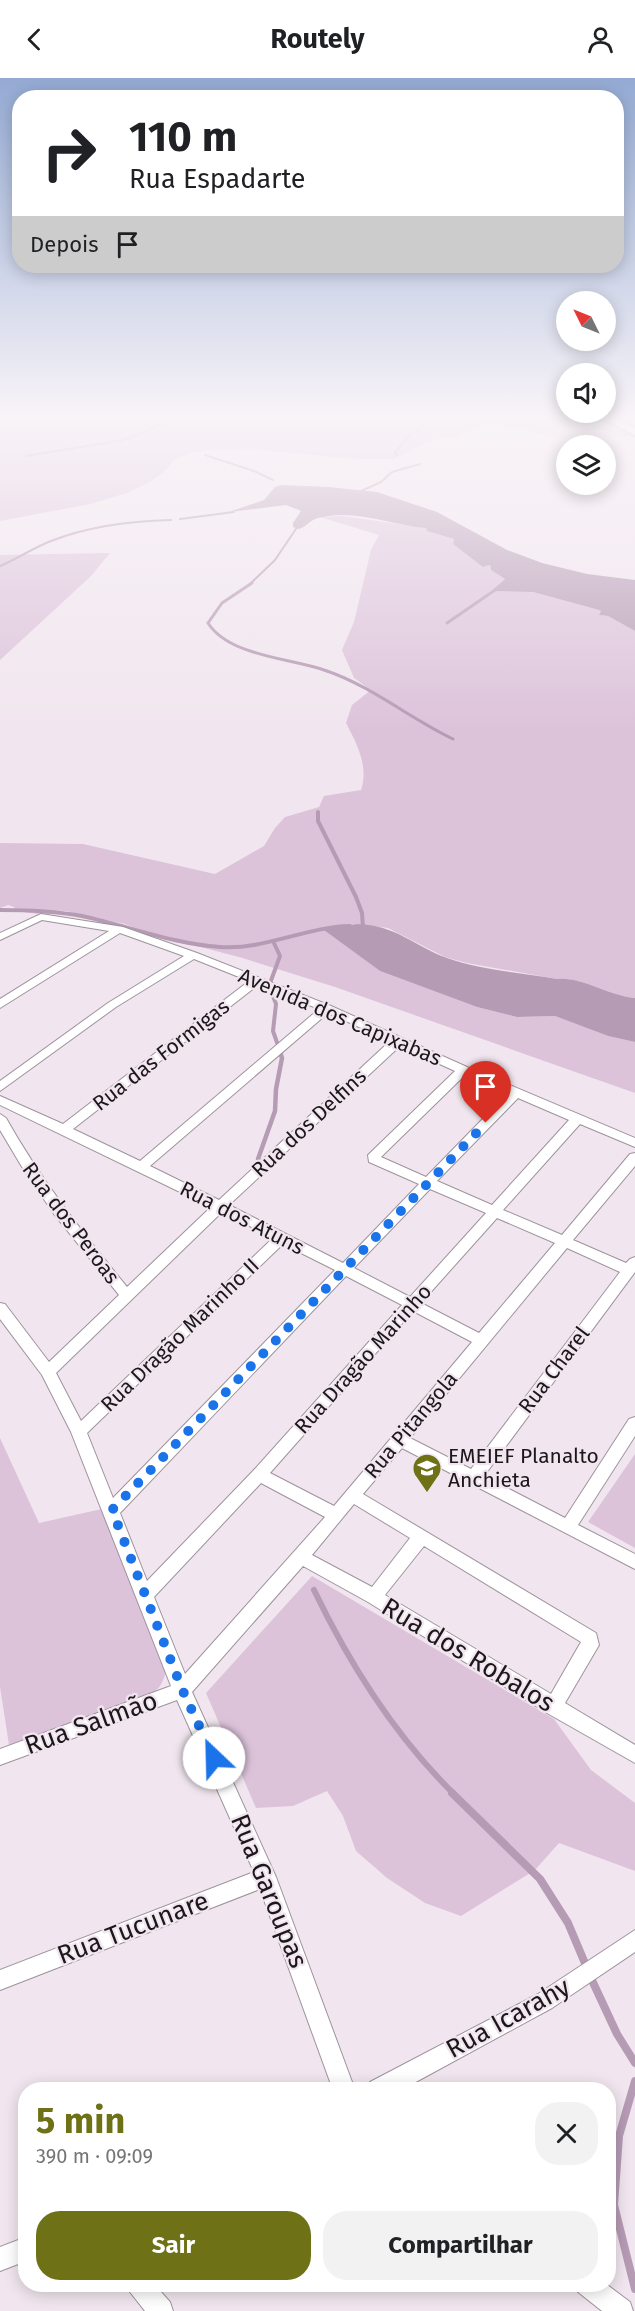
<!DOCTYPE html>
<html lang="pt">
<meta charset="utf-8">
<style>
:root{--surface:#fff;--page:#f2f2f2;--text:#202124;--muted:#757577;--accent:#6e7115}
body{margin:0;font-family:"Fira Sans",sans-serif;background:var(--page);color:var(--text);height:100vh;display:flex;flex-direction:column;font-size:22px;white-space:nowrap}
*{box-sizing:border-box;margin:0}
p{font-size:20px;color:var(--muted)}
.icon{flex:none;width:33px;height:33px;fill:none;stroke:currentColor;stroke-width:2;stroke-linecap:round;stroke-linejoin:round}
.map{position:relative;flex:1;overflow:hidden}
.sheet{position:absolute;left:18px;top:2004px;width:598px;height:210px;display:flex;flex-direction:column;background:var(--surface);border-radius:24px;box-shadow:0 3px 15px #0003}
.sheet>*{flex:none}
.hud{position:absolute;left:12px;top:12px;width:612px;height:183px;border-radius:24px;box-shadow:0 3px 15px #0003;background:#fff;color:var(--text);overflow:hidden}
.needle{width:39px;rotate:313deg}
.tools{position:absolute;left:556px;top:213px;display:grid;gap:12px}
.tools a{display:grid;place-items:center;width:60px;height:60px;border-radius:50%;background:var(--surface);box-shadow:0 3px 15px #0003;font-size:30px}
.pin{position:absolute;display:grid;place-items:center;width:51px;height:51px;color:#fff;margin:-62px -26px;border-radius:50% 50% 50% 0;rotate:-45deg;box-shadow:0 0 6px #0007}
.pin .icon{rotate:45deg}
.me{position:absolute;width:66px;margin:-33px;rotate:336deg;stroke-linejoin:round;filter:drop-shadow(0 0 4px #0008)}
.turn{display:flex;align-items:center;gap:21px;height:126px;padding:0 18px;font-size:27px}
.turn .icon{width:78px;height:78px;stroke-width:2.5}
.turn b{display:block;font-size:42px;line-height:51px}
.then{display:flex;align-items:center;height:57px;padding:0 18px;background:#0003;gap:12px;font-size:22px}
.round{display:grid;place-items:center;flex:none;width:63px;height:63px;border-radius:24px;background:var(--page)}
.overview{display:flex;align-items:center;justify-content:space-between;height:102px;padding:0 18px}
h1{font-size:36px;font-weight:700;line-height:45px;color:var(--accent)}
.button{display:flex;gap:12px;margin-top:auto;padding:12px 18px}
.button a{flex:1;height:69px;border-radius:24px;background:var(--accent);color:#fff;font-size:24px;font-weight:700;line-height:69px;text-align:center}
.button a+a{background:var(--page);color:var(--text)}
header{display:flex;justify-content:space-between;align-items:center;height:78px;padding:0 18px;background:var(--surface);font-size:27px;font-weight:700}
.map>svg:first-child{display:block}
</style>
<header><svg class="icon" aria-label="back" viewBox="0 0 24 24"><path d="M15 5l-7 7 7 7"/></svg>Routely<svg class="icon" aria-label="person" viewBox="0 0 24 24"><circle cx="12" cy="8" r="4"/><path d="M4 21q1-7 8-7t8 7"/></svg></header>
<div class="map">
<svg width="635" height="2233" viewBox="0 0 635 2233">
<rect width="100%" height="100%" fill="#f1e6ef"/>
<!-- green -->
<g fill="#dcc3da">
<polygon points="0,339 603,339 635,355 635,358 554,360 521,350 485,347 471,351 456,359 438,361 421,367 394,381 356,381 252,371 208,372 193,374 174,382 166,392 150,404 127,415 91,426 0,443"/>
<path d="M343 438 426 450 427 453 454 461 453 466 484 489 490 487 491 492 505 501 491 513 533 514 599 532 601 533 599 537 608 538 635 553V920C611 918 578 898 557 901L467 885 445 879 388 850 357 846 325 852 380 893 477 929 517 939 555 938 608 958 635 964V1015L335 909 239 879 146 855 125 846 66 833 45 832 38 836 16 833 14 829 8 827 0 830V765L83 766 215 796 264 768 275 750 285 739 319 729 324 718 361 712C369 689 357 666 346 645L352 627 371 612 354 600 342 572 354 544 371 472 379 457 320 439Z"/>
<polygon points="110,475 91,498 0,582 0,477"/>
<path d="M0 1360 39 1445 106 1430 167 1591C165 1596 163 1604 160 1608 145 1630 38 1658 9 1667L0 1609Z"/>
<polygon points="635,1376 635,1470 588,1444"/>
<polygon points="312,1498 554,1641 591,1692 635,1725 635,1793 559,1765 535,1792 461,1838 425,1825 387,1800 356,1773 343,1738 327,1713 293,1728 256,1730 206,1615"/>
</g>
<!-- water -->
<g fill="#b69bb4">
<path d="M281 407 329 409 377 414 437 434 507 472 542 485 587 496 635 502V553L608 538 599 537 601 533 599 532 533 514 491 513 505 501 491 492 490 487 483 489 453 466 454 461 427 453 426 450C392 447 353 430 318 440 310 442 306 449 299 451L293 449V445L301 433 286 427 229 434 264 422 275 409Z"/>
<path d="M357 846C396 847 414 868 447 880 482 892 521 895 557 901 580 898 610 918 635 920V964L608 958 555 938 517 939 477 929 380 893 324 852Z"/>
</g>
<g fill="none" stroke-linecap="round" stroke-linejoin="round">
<!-- stream-far5 -->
<g stroke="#b69bb4" stroke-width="2">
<polyline points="573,339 575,343 612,353"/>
<polyline points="205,377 254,393 273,402"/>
<polyline points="26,378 124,362 180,339"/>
<polyline points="397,378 395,374 410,357 437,339"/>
<polyline points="361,413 381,404 392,394 420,386"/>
<polyline points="180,441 234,434"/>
<path d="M0 488C17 481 33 470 51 463 89 448 130 443 171 442"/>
<polyline points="250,506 275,482 300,445"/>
</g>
<!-- stream-far4 -->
<g stroke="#b69bb4" stroke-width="3">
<path d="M252 505 222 525 208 545C229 578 289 580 324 592 370 607 409 640 453 661"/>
<polyline points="447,545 498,510"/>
</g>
<!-- stream-far3 -->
<g stroke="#b69bb4" stroke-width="4">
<polyline points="318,734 318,743 356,819 362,835 363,850"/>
<path d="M0 832C28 832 54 833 82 838 128 848 173 866 220 869 265 872 305 849 350 848"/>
<polyline points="273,863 280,878 269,908 276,926 273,953 281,976"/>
</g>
<!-- stream-far2 -->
<polyline stroke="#b69bb4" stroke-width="4.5" points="258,1081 275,1033 276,1011 282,980 280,974"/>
<!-- stream-far1 -->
<path stroke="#b69bb4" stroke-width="6" d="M314 1512C350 1587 395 1658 454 1716"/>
<!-- stream -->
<g stroke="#b69bb4" stroke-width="8">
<polyline points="452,1715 540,1801 568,1845 587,1890"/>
<polyline points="590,1898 617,1956 635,1985"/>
<polyline points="635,2003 619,2058 614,2127 635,2211"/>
</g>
<!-- minor casing -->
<g stroke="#9d939c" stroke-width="2">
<g id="minor">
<path d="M41 836 123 849 197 875 331 928 467 989 635 1060V1069L580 1046 503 1132 562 1157 630 1076 635 1075V1088L573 1162 626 1185 630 1181 635 1179V1194L484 1398 565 1440 629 1341 635 1339V1358L578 1447 635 1476V1491L402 1370 363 1416 596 1555 599 1567 565 1625 635 1667V1685L547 1635 368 1524 303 1488 192 1614 276 1799 355 2012H333L260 1811 0 1912V1892L254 1794 177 1622 0 1687V1671L171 1608 71 1354 42 1297 0 1241V1225L5 1226 49 1284 119 1217 54 1136 22 1089 0 1052V1036L6 1040C40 1101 83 1155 127 1209L211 1129 0 1027V1018L63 1046 249 903 194 881 116 929 0 1013V1003L108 925 184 878 120 855 0 930V921L109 853 42 842 0 862V855ZM258 907 319 931 140 1083 73 1051ZM328 935 390 963 219 1122 150 1088ZM400 968 455 993 368 1077 369 1084 419 1106 343 1185 229 1127ZM465 997 508 1015 426 1099 381 1079ZM518 1020 569 1042 492 1127 437 1103ZM430 1111 486 1135 410 1219 354 1190ZM222 1134 273 1160 81 1343 56 1295ZM497 1140 555 1165 479 1255 421 1225ZM283 1166 335 1192 113 1420 87 1355ZM567 1170 620 1194 471 1391 410 1360ZM346 1198 402 1227 253 1393 147 1503 120 1435ZM413 1233 472 1264 334 1428 270 1395ZM261 1405 325 1439 185 1596 154 1519ZM354 1426 410 1460 372 1509 312 1477ZM424 1468 581 1564 551 1616 385 1517Z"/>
<polygon points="635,1852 635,1874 552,1930 401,2012 367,2012 370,2004 538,1916"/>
<polygon points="26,2159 26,2183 0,2193 0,2169"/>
<polygon points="126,2206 154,2206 170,2224 173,2233 145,2233 130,2214"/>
<polygon points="574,2206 606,2206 630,2224 633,2233 602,2233 578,2214"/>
</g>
</g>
<!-- primary casing -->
<g stroke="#9d939c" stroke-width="4">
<polygon id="primary" points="600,339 614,339 635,350 635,357"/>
</g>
<!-- minor -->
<use href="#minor" fill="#fff" fill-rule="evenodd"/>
<!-- primary -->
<use href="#primary" fill="#fff" fill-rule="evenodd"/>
</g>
<!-- sky -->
<linearGradient id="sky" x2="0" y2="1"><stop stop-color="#94aad3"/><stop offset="0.52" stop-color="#f9f4f8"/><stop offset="1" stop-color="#f9f4f8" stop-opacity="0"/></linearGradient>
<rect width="635" height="652" fill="url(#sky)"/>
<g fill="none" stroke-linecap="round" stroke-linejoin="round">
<!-- route -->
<polyline stroke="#1a73e8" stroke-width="10" stroke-dasharray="0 18" points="214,1680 182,1611 112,1432 486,1045"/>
</g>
<!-- icons -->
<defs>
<g id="school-pin" transform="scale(1.5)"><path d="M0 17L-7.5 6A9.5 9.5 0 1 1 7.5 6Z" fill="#6e7115" stroke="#f1e6ef"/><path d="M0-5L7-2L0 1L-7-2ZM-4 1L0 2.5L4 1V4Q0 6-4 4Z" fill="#fff"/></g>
</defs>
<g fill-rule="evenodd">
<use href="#school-pin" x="427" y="1390"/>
</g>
<g text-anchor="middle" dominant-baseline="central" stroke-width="4.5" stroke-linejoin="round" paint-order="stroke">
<!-- street labels -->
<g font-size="21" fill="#1b171a" stroke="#f1e6ef">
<text transform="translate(340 939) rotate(23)">Avenida dos Capixabas</text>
<text transform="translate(161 977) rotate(-38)">Rua das Formigas</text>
<text transform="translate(309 1045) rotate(-43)">Rua dos Delfins</text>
<text transform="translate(242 1140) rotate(27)">Rua dos Atuns</text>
<text transform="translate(71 1145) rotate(53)">Rua dos Peroas</text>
<text transform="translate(180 1257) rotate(-44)">Rua Dragão Marinho II</text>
<text transform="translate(363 1281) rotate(-48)">Rua Dragão Marinho</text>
<text transform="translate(554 1292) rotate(-53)">Rua Charel</text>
<text transform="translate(411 1347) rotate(-50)">Rua Pitangola</text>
</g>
<!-- poi labels -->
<g font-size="21" fill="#1b171a" stroke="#f1e6ef" text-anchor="start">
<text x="448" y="1378">EMEIEF Planalto<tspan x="448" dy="24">Anchieta</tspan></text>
</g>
<!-- near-street labels -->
<g font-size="26" fill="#1b171a" stroke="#f1e6ef">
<text transform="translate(468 1577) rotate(31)">Rua dos Robalos</text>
<text transform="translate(91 1645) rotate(-20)">Rua Salmão</text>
<text transform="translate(269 1813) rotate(68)">Rua Garoupas</text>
<text transform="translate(133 1850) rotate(-21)">Rua Tucunare</text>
<text transform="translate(508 1940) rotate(-29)">Rua Icarahy</text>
</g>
</g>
</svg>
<div class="tools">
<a><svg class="needle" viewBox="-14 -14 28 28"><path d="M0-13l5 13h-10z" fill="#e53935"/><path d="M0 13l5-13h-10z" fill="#757577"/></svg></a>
<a><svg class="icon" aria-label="sound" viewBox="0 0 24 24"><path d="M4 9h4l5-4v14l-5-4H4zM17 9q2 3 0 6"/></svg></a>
<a><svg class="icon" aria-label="layers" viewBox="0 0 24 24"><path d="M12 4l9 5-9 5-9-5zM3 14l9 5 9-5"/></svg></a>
</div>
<div class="pin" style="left:486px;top:1045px;background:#d93025"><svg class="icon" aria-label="arrive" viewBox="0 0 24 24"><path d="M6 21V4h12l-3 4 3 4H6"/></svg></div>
<svg class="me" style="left:214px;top:1680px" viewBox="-20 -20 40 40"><circle r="19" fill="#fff"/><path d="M0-13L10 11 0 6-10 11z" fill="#1a73e8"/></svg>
<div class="hud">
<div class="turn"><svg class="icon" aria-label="right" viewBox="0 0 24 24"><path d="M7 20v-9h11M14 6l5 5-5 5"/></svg><div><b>110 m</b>Rua Espadarte</div></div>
<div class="then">Depois<svg class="icon" aria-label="arrive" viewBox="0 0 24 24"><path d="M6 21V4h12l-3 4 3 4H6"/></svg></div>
</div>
<section class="sheet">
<div class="overview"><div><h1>5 min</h1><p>390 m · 09:09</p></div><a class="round"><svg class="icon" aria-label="close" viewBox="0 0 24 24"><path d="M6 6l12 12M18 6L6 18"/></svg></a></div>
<div class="button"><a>Sair</a><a>Compartilhar</a></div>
</section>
</div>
